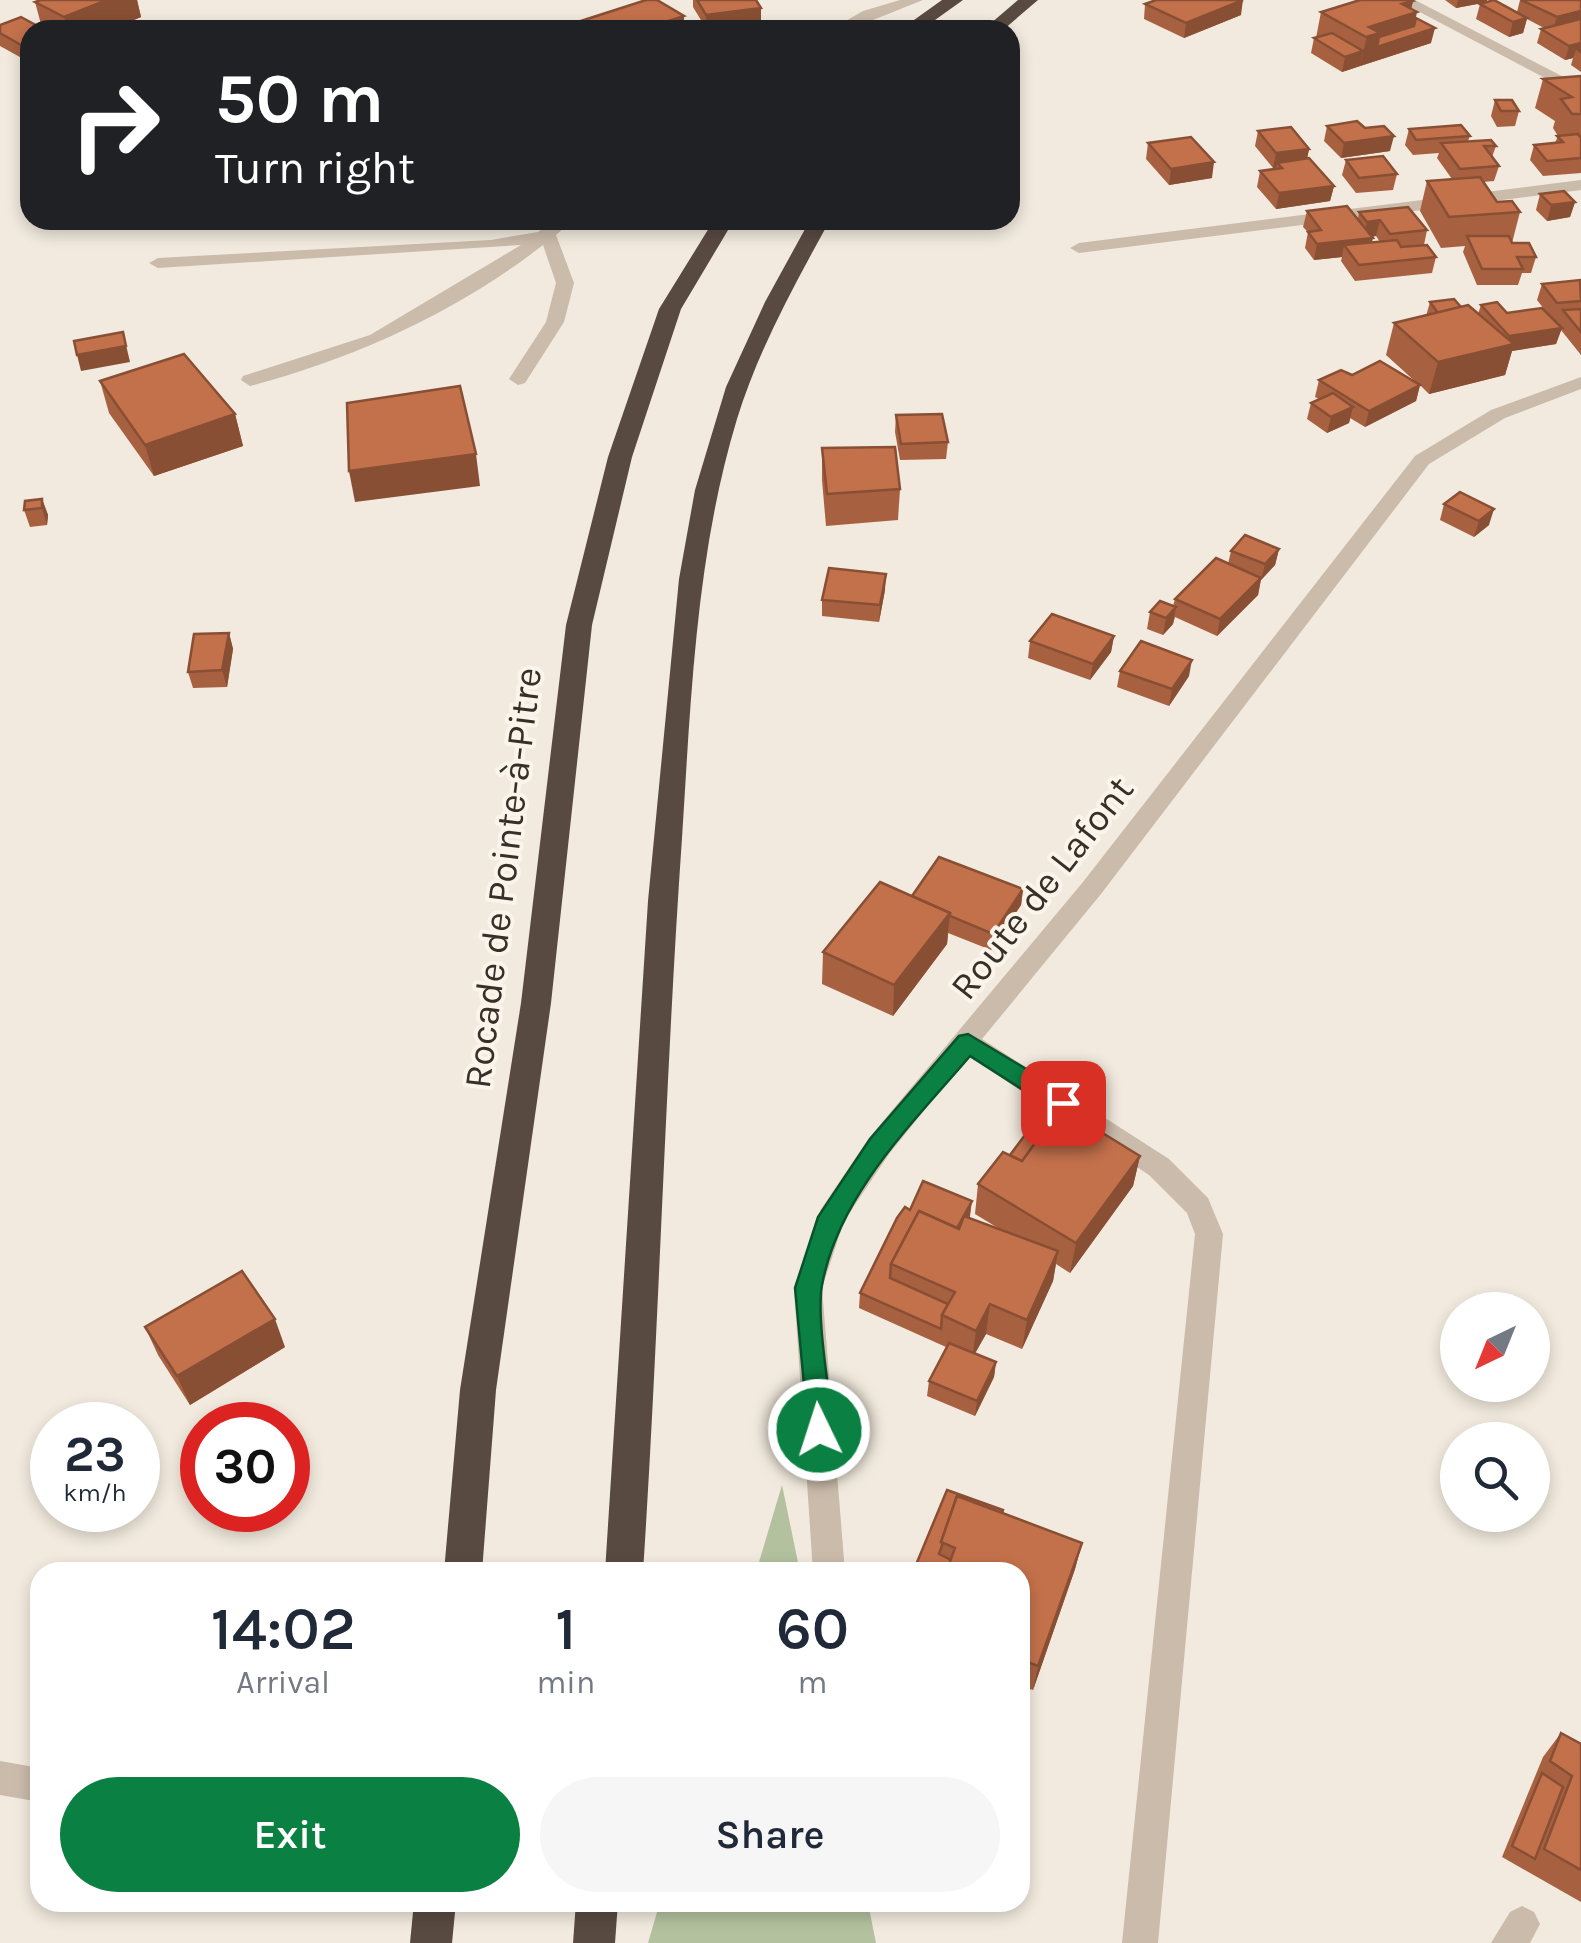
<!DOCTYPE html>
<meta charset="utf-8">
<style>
:root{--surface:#fff;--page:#f6f6f7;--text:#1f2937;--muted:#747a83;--accent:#0b8043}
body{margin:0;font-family:Karla,sans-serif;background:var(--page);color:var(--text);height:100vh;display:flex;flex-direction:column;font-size:38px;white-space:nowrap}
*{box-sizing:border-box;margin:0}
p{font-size:32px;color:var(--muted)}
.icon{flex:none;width:55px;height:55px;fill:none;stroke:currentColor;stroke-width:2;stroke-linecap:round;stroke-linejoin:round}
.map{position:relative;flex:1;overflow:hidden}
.details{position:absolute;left:30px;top:1562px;width:1000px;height:350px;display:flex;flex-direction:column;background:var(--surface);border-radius:30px;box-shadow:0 5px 15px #0003}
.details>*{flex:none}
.guide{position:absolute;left:20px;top:20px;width:1000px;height:210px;border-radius:30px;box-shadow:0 5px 15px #0003;background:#202124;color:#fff;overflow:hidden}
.needle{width:65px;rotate:223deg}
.tools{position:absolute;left:1440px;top:1292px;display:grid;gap:20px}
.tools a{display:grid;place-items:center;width:110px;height:110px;border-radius:50%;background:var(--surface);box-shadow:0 5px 15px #0003;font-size:50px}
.speed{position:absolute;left:30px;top:1402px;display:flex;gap:20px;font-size:50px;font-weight:700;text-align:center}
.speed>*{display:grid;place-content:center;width:130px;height:130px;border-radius:50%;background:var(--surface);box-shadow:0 5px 15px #0003;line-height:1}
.speed small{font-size:25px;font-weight:400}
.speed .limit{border:15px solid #d22;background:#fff;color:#111}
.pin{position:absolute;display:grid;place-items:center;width:85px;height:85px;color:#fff;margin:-42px;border-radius:20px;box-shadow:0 5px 15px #0006}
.me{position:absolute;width:110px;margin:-55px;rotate:356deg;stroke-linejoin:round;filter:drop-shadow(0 0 8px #0008)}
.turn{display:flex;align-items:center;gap:35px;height:210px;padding:0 30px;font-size:45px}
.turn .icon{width:130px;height:130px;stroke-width:2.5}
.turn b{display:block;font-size:70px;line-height:85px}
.eta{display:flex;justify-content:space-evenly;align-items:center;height:170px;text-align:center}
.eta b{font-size:60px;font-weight:600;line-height:70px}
.button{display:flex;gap:20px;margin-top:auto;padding:20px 30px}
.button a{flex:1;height:115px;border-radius:60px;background:var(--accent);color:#fff;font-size:40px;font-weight:600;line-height:115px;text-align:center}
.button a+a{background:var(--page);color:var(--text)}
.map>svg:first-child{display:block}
</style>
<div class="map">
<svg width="1581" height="1943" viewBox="0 0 1581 1943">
<rect width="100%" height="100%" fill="#f2eade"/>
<!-- green -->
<g fill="#b3c19e">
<polygon points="782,1485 800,1572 756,1572"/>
<polygon points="660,1902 868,1903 876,1943 648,1943"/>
</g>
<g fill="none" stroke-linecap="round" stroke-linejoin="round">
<!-- minor -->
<g fill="#cabbaa" fill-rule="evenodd">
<polygon points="900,0 923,0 848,30 830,30 863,11"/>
<polygon points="1397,0 1415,0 1581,86 1581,97"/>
<polygon points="1581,180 1581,190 1079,253 1070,248 1079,243"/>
<path d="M554 220H573L556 235 574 283 564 322 525 383 518 385 509 379 546 322 556 283 543 245C457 312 355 358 250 386L241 380 243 376 370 335 521 245 158 268 149 263 158 258 491 240 538 232Z"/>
<polygon points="1581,377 1581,389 1505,418 1429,464 1101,894 982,1039 1169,1159 1208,1198 1223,1234 1158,1943 1122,1943 1195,1234 1187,1213 1149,1175 968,1056 889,1154 844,1221 822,1288 845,1572 813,1572 794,1288 821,1209 869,1138 1083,882 1415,456 1491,410"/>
<polygon points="0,1761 40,1768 40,1802 0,1795"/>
<polygon points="1522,1906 1534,1912 1540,1924 1530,1943 1491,1943 1510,1912"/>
</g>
<!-- highway -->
<g fill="#594a41" fill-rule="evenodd">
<polygon points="942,0 963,0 921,30 900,30"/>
<polygon points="1018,0 1038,0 1003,30 983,30"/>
<polygon points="714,220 734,220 681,309 632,457 592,625 551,1003 496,1390 482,1572 444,1572 460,1390 521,1003 566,625 608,457 659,309"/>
<path d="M810 220H830C795 284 759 348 737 419 696 554 691 698 682 838 665 1083 659 1328 643 1572H605L648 901 679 579 695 490 726 387 765 302Z"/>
<polygon points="414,1902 456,1902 452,1943 410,1943"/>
<polygon points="576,1902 618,1902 615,1943 573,1943"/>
</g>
</g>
<!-- wall -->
<g fill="#a86140" fill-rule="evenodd">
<polygon points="41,0 137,0 141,17 110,30 30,30 27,61 0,46 0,25 42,28 35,2"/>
<polygon points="693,0 756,0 761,23 707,30 693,7"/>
<polygon points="1445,0 1487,0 1487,2 1517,12 1520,0 1581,0 1581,72 1571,65 1573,58 1565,60 1537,43 1541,29 1544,28 1527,19 1523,33 1509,37 1476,19 1480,4 1483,3 1456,8"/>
<polygon points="1413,1 1411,9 1431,43 1342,72 1311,53 1314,38 1316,38 1321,12"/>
<polygon points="1145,4 1241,15 1184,38 1144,19"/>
<polygon points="581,21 684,30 581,30"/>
<polygon points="1581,76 1581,173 1543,176 1530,160 1534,145 1555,143 1558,136 1553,128 1555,121 1535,108 1543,79"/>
<polygon points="1495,100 1519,111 1515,126 1497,127 1491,116"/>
<polygon points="1327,126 1390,151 1341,158 1324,141"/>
<polygon points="1409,129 1470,136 1468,141 1496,146 1492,157 1499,166 1494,181 1483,182 1497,202 1520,212 1512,243 1536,257 1531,273 1522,273 1518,285 1477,285 1463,252 1465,246 1441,248 1420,211 1427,181 1452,179 1437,158 1439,153 1413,155 1405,145"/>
<polygon points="1258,131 1309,149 1307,159 1334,186 1330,201 1276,209 1257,187 1260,171 1275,169 1276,168 1273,168 1255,146"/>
<polygon points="1148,143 1212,178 1169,185 1146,159"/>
<polygon points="1346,160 1397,174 1393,190 1356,193 1342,175"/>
<polygon points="1540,194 1575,202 1570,217 1547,221 1536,210"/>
<path d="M1307 211 1358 219 1359 212 1427 230 1424 245 1436 257 1432 273 1355 281 1341 261 1342 257 1314 260 1305 248 1308 232 1303 227ZM1376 236 1380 242 1372 243V237Z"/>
<polygon points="1581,281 1581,355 1561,330 1556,344 1512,351 1505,375 1429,394 1420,385 1416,401 1365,427 1350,418 1349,423 1327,433 1307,419 1311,403 1319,399 1315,397 1319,380 1352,375 1418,384 1386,355 1394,323 1426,316 1430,302 1461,307 1478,314 1481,305 1507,313 1544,309 1537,300 1542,284"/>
<polygon points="100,381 235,414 243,446 154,476 109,413"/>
<polygon points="896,415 948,442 946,459 900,460 895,432"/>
<polygon points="822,448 900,489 898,520 826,526 822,480"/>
<polygon points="42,499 48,515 47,525 30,527 24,510"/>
<polygon points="1444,504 1489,525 1474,537 1440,520"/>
<polygon points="1279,549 1275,565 1261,580 1258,595 1217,636 1175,617 1173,624 1163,635 1147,629 1150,612 1173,606 1175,599 1228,564 1231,551"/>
<polygon points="885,590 879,622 822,616 822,600"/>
<polygon points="229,633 233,649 227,687 193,688 188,672"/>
<polygon points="1114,636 1111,652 1090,680 1028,658 1030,641"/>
<polygon points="1120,671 1189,676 1169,706 1117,687"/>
<polygon points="1023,889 1021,905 991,950 948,933 947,944 893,1016 822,984 823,952 912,896"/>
<polygon points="1054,1117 1102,1133 1140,1156 1133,1186 1070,1273 1056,1264 1053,1281 1022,1349 986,1334 975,1353 996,1362 994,1377 975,1416 927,1396 929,1381 946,1347 859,1308 860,1293 910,1210 970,1216 969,1218 998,1228 975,1214 978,1184"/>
<polygon points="145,1327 285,1347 190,1405 158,1355"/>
<polygon points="947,1490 1003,1513 1082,1543 1075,1569 1033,1690 1020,1686 1020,1572 913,1572"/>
<polygon points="1561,1733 1581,1744 1581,1902 1502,1857 1543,1757"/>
</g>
<!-- shaded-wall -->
<g fill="#884f34">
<polygon points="107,0 137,0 141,17 110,30 68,30 64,17"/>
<polygon points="1243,0 1241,15 1184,38 1186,23"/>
<polygon points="1458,0 1487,0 1487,2 1456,8"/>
<polygon points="1413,1 1410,15 1417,12 1412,36 1435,28 1431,43 1360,66 1369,27 1402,4"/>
<polygon points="761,8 761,23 707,30 706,15"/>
<polygon points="1581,11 1581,25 1552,32 1557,17"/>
<polygon points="684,16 684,30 641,30"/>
<polygon points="1527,18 1523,33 1509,37 1513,22"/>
<polygon points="30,43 30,59 27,61 23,46"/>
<polygon points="1581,43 1581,54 1576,50 1573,58 1565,60 1569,46"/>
<polygon points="1363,51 1360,66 1342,72 1345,57"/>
<polygon points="1394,136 1390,151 1341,158 1344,143"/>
<polygon points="1309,149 1306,164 1277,163 1276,168 1273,168 1276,153"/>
<polygon points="1214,162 1212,178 1169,185 1171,169"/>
<polygon points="1334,186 1330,201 1276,209 1279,193"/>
<polygon points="1575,202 1570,217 1547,221 1551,205"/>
<polygon points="1380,220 1376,236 1363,238 1367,222"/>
<polygon points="1373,238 1369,254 1344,245 1342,257 1314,260 1317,244"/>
<polygon points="1562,328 1556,344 1512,351 1505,375 1429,394 1438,362 1506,346 1509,336"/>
<polygon points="123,332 130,362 81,371 77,355"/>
<polygon points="1420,385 1416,401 1365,427 1369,411"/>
<polygon points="1353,407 1349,423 1327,433 1331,417"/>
<polygon points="235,414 243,446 154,476 145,445"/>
<polygon points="476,454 480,486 355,502 349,471"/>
<polygon points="42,499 48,515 47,525 42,508"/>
<polygon points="1494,509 1489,525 1474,537 1479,521"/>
<polygon points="1279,549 1275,565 1261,580 1265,564"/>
<polygon points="886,574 885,590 879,622 880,605"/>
<polygon points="1261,578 1258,595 1217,636 1220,619"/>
<polygon points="1176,607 1173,624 1163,635 1166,618"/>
<polygon points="229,633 233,649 227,687 222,670"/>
<polygon points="1114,636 1111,652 1090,680 1093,664"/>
<polygon points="1192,660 1189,676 1169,706 1172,689"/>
<polygon points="1023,889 1021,905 991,950 993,934"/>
<polygon points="950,913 947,944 893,1016 894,985"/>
<polygon points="1140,1156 1133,1186 1070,1273 1076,1243"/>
<polygon points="972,1201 970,1216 955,1244 957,1229"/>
<polygon points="1058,1251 1053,1281 1022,1349 1027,1320"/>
<polygon points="990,1304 986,1334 972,1359 976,1331"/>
<polygon points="275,1319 285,1347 190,1405 177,1376"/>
<polygon points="996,1362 994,1377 975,1416 977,1401"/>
<polygon points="1082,1543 1075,1569 1033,1690 1038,1666"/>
</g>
<!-- building -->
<g fill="#c3714b" stroke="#884f34" stroke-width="2.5">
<polygon points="41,0 107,0 64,17 35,2"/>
<polygon points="646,0 657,0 684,16 641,30 595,30 581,21"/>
<polygon points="697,0 756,0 761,8 706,15"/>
<polygon points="1156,0 1243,0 1186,23 1145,4"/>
<polygon points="1360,0 1411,0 1413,1 1402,4 1417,12 1369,27 1380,33 1366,37 1321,12"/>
<polygon points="1494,0 1527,18 1513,22 1480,4"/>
<polygon points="1521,0 1581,0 1581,11 1557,17"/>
<polygon points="21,17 45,30 30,30 30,43 23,46 0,33 0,25"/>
<polygon points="1416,18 1435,28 1377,47 1379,37 1414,26"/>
<polygon points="1581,19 1581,43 1569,46 1541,29"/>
<polygon points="1332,33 1363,51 1345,57 1314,38"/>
<polygon points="1581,76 1581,114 1572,114 1561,99 1572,97 1543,79"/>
<polygon points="1495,100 1512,100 1519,111 1501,111"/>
<polygon points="1357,121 1365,128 1384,126 1394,136 1344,143 1327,126"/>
<polygon points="1461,125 1470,136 1416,140 1409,129"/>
<polygon points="1291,127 1309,149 1276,153 1258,131"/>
<polygon points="1578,134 1581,138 1581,158 1547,161 1534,145 1563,142 1557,136"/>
<polygon points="1191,137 1214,162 1171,169 1148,143"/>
<polygon points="1491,140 1496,146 1484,146 1499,166 1460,169 1441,143"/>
<polygon points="1383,156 1397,174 1359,178 1346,160"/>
<polygon points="1309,158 1334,186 1279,193 1260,171 1282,168 1277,163"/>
<polygon points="1480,177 1497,202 1512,201 1520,212 1449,217 1427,181"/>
<polygon points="1564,191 1575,202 1551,205 1540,194"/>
<polygon points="1347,206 1373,238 1317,244 1308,232 1321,230 1307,211"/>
<polygon points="1408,207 1427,230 1390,234 1380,220 1367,222 1359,212"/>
<polygon points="1467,236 1509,236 1512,243 1529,243 1536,257 1517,257 1523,269 1482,269"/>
<polygon points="1397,240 1401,247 1427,245 1436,257 1359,265 1344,245"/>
<polygon points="1580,280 1581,301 1557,303 1542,284"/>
<polygon points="1454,299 1461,307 1438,313 1430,302"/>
<polygon points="1497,302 1507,313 1542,308 1562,328 1509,336 1481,305"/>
<polygon points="1468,305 1514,344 1438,362 1394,323"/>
<polygon points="1581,309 1581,332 1563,310"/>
<polygon points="123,332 126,346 77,355 74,341"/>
<polygon points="184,354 235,414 145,445 100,381"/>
<polygon points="1380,361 1420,385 1369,411 1319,380 1341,370 1352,375"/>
<polygon points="460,386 476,454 349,471 347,403"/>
<polygon points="1333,393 1353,407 1331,417 1311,403"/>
<polygon points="942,414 948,442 901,444 896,415"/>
<polygon points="895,447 900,489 827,494 822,448"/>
<polygon points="1460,492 1494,509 1479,521 1444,504"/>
<polygon points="42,499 42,508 24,510 25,501"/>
<polygon points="1245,535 1279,549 1265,564 1231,551"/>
<polygon points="1216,558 1261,578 1220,619 1175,599"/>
<polygon points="829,568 886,574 880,605 822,600"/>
<polygon points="1160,601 1176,607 1166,618 1150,612"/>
<polygon points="1052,614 1114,636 1093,664 1030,641"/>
<polygon points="229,633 222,670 188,672 194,634"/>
<polygon points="1141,641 1192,660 1172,689 1120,671"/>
<polygon points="939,857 1023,889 993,934 950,916 950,913 912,896"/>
<polygon points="880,882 950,913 894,985 823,952"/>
<polygon points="1062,1105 1103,1127 1101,1132 1140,1156 1076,1243 978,1184 1003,1152 1022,1161"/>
<polygon points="1043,1111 1054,1117 1022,1161 1010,1155"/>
<polygon points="923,1181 972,1201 957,1228 919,1211 891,1264 890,1278 948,1304 942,1315 941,1329 860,1293 897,1218 905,1207 910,1210"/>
<polygon points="919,1211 959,1229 964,1216 1058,1251 1027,1320 990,1304 976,1331 942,1315 955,1292 891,1264"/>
<polygon points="242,1271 275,1319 177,1376 145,1327"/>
<polygon points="949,1343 996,1362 977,1401 929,1381"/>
<polygon points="947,1490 1003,1510 1002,1513 957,1496 941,1542 943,1543 939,1554 951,1560 946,1572 913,1572"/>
<polygon points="957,1496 1082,1543 1038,1666 1020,1659 1020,1572 946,1572 955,1548 941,1542"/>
<polygon points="1561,1733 1581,1744 1581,1870 1544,1849 1572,1776 1550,1761"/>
<polygon points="1542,1773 1563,1787 1535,1859 1512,1846"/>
</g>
<!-- route -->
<path fill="#0b8043" stroke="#07532c" stroke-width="2.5" d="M968 1034 1071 1096 1075 1103 1071 1110H1054L970 1056C912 1124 839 1194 822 1285 816 1319 830 1392 833 1430L829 1439 819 1442 809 1439 795 1288 818 1217 870 1139 959 1036Z"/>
<g text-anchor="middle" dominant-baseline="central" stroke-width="8" stroke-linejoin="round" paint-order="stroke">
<!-- street labels -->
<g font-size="38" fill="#382f29" stroke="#faf4eb">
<text transform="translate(503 878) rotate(-83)">Rocade de Pointe-à-Pitre</text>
<text transform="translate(1042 888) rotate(-52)">Route de Lafont</text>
</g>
</g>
</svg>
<div class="tools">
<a><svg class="needle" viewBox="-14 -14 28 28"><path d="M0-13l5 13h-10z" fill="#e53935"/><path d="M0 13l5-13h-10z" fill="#747a83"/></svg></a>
<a><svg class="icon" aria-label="search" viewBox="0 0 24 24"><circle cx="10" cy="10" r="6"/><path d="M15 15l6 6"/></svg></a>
</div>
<div class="speed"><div>23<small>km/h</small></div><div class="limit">30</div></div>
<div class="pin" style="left:1063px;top:1103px;background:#d93025"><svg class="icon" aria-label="arrive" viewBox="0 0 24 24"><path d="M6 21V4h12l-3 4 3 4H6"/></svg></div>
<svg class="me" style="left:819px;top:1430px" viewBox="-20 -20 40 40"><circle r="17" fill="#0b8043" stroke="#fff" stroke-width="3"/><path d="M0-11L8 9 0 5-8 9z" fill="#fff"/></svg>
<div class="guide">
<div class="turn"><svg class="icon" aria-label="right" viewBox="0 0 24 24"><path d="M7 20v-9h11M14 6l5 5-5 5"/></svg><div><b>50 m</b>Turn right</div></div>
</div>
<section class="details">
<div class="eta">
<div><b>14:02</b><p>Arrival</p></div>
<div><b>1</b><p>min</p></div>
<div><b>60</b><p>m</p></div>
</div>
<div class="button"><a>Exit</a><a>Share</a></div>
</section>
</div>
